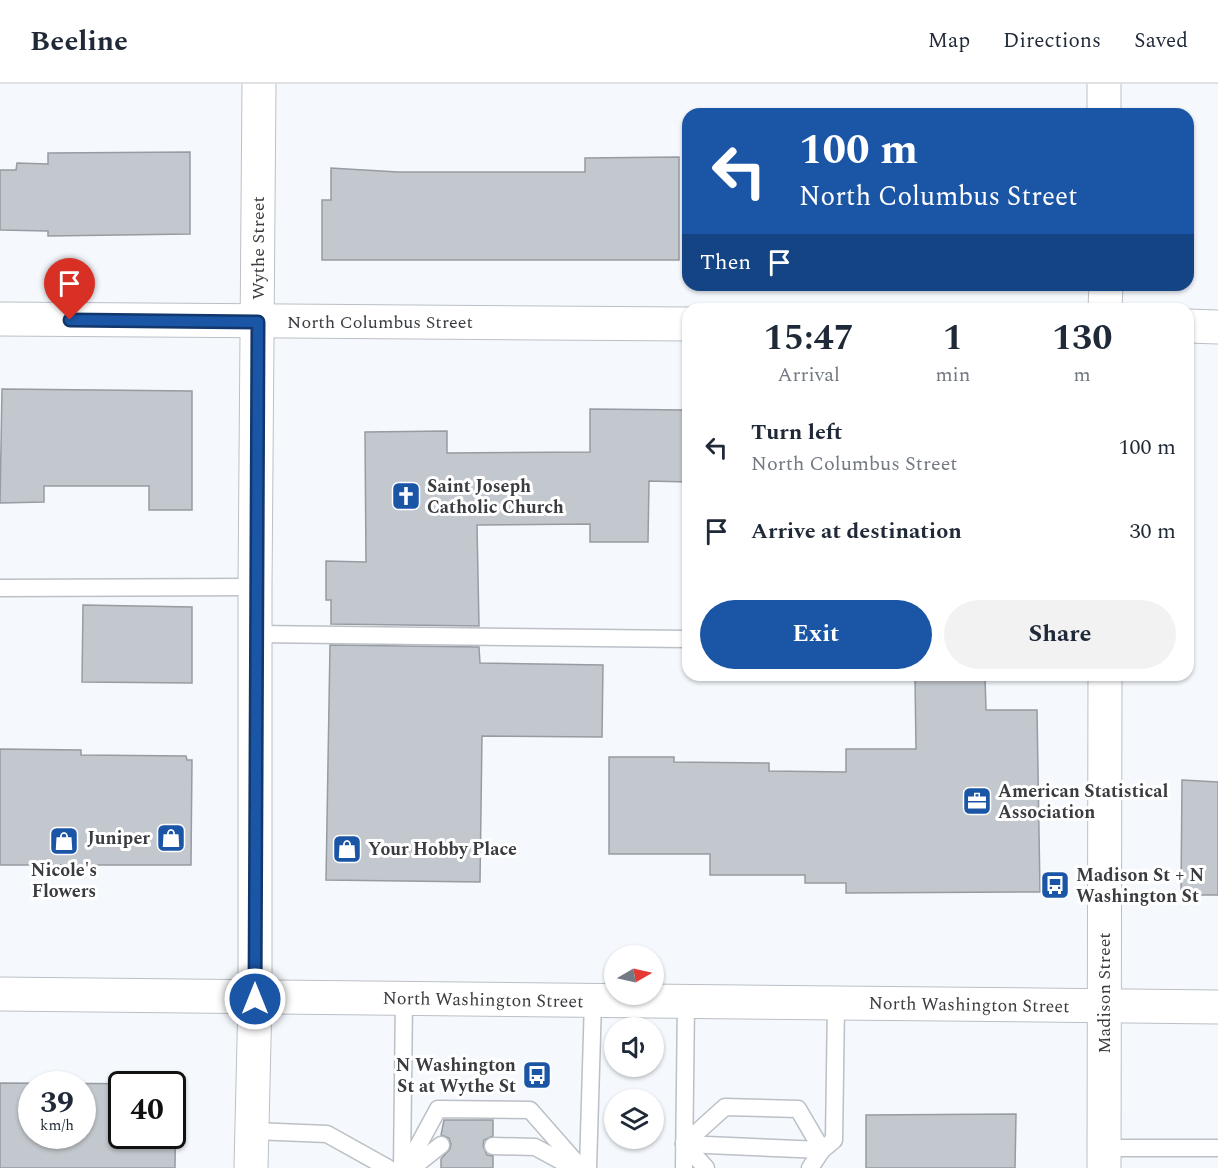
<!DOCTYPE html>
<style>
:root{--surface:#fff;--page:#f2f2f3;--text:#1f2937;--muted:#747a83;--line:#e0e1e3;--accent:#1a55a6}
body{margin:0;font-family:Spectral,serif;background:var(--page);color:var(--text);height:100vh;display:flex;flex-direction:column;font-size:22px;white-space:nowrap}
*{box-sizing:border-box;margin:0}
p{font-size:20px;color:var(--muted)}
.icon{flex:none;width:33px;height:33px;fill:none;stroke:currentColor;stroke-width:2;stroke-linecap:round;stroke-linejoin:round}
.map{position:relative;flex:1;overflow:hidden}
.drawer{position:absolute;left:682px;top:219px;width:512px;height:378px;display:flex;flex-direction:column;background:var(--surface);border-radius:18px;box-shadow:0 2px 4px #0004}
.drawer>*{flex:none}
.guide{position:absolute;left:682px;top:24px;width:512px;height:183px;border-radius:18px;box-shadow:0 2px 4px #0004;background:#1a55a6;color:#fff;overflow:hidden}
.needle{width:39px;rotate:81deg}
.controls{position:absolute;left:604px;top:861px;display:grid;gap:12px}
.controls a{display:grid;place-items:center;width:60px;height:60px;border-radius:50%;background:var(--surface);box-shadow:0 2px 4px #0004;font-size:30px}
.speed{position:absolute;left:18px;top:987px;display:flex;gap:12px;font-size:30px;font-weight:700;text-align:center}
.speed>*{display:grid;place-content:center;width:78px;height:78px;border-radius:50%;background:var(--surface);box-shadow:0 2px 4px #0004;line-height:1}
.speed small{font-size:15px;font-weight:400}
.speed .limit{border:3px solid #111;border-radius:9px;background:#fff;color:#111}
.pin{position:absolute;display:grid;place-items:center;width:51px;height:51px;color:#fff;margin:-62px -26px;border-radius:50% 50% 50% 0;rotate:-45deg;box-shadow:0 0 6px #0007}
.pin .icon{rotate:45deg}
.me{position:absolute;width:66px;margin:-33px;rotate:0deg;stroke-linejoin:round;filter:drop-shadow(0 0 4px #0008)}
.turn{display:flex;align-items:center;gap:21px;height:126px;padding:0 18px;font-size:27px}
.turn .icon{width:78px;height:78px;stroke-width:2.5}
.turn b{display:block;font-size:42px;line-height:51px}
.then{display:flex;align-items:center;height:57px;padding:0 18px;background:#0003;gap:12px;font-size:22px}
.eta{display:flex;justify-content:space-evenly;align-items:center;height:102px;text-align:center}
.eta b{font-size:36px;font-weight:700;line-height:42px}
.action{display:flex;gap:12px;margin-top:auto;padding:12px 18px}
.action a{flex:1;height:69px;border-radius:36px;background:var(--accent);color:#fff;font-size:24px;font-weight:700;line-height:69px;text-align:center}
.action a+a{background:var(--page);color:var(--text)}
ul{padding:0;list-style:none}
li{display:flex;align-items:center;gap:18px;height:84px;padding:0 18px}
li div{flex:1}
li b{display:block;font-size:22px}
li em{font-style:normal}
header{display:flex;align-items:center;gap:36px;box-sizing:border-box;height:84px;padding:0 30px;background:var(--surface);border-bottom:2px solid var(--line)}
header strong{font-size:28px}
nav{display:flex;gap:33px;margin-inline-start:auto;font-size:21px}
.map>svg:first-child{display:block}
</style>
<header>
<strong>Beeline</strong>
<nav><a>Map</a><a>Directions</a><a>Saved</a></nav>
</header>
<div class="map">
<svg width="1218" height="1084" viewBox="0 0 1218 1084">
<rect width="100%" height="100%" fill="#f5f9fe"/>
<!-- building -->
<g fill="#c3c8ce" stroke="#979ba2" stroke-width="1.5" fill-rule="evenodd">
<polygon points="190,68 190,150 48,152 48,147 0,146 0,86 16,86 17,79 48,80 48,69"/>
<polygon points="679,73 679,176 322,176 322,116 331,116 331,84 398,88 585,88 585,74"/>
<polygon points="2,305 192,307 192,426 149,426 149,402 44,402 44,418 0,419"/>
<polygon points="590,325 688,326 688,398 649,397 648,458 590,458 590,440 477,441 479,542 331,540 331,516 326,516 326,477 366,478 365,348 447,347 447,369 590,368"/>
<polygon points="83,521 192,523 192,599 82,598"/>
<polygon points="330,561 479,563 480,579 603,581 602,653 482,652 480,798 326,796"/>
<polygon points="985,593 986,626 1037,626 1040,808 846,809 846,799 805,799 805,791 710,791 710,770 609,770 609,673 674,673 674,678 769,679 769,687 846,688 846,665 916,665 915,594"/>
<polygon points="0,665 81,666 81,671 186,672 187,676 192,676 191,781 0,781"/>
<polygon points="1182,696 1218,698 1218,811 1181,811"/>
<path d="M0 999 176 1000 175 1084H0ZM32 1000H82V1052H32ZM122 1000H172V1052H122Z"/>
<polygon points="1016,1030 1015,1084 866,1084 866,1031"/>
<polygon points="444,1036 493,1036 493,1052 484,1056 483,1062 487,1071 493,1072 493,1084 441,1084 441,1075 450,1065 451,1060 449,1054 441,1051"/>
</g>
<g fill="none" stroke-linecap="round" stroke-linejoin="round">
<!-- service casing -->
<g stroke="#bbc0c6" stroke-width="19">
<g id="service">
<polyline points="0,504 255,503"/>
<polyline points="255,550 688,555"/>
<polyline points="252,1047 327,1050 388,1084"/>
<polyline points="684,1060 725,1023 798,1025 822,1066"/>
<polyline points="684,1060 822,1066"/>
<polyline points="684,1060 706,1084"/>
<polyline points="493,1062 535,1063 574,1084"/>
<polyline points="1104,1064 1218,1064"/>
<polyline points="402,1084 404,915"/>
<polyline points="406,1084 438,1025 530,1026 581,1084"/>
<polyline points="412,1084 441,1061"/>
<polyline points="588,1084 593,917"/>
<polyline points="684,1084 686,918"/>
<polyline points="810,1084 822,1066 834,1056 836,920"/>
</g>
</g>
<!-- minor casing -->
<g stroke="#bbc0c6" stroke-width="35">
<g id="minor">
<polyline points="0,235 688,240"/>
<polyline points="1188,242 1218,243"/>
</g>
</g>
<!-- tertiary casing -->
<g stroke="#bbc0c6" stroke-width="35">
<g id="tertiary">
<polyline points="1104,0 1104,30"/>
<polyline points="1105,225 1106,201"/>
<polyline points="251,1084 255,915 255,503 259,0"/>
<polyline points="1104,1084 1105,591"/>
</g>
</g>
<!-- primary casing -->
<g stroke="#bbc0c6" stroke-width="35">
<polyline id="primary" points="0,910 1218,923"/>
</g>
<!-- service -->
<use href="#service" stroke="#fff" stroke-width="16"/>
<!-- minor -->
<use href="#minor" stroke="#fff" stroke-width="33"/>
<!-- tertiary -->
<use href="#tertiary" stroke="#fff" stroke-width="33"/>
<!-- primary -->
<use href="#primary" stroke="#fff" stroke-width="33"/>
</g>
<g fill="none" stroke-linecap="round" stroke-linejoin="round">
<!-- route casing -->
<g stroke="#11376c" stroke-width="15">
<polyline id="route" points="70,236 258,238 255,915"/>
</g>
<!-- route -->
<use href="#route" stroke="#1a55a6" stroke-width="10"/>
</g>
<!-- icons -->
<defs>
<g id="church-square" transform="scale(1.5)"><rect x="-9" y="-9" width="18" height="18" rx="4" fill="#1a55a6" stroke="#fff"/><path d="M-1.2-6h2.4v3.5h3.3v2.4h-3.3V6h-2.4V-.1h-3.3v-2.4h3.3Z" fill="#fff"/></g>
<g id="office-square" transform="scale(1.5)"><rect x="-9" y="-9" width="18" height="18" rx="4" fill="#1a55a6" stroke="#fff"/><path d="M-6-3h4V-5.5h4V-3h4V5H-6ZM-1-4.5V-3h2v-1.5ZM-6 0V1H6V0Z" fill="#fff"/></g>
<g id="shop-square" transform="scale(1.5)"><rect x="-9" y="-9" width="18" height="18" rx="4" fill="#1a55a6" stroke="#fff"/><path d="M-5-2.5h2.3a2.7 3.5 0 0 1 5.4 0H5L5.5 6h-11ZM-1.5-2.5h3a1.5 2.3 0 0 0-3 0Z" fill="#fff"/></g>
<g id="bus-square" transform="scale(1.5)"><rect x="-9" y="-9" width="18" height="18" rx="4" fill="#1a55a6" stroke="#fff"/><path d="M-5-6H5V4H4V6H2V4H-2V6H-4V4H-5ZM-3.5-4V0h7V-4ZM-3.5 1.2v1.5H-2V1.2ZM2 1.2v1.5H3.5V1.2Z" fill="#fff"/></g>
</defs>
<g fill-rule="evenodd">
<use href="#church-square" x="406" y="412"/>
<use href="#office-square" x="977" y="717"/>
<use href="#shop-square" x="171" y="754"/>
<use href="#shop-square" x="64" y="757"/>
<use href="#shop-square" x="347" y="765"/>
<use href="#bus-square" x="1055" y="801"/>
<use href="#bus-square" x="537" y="991"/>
</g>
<g text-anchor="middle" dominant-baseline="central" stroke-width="6" stroke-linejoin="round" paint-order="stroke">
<!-- street labels -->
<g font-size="18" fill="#3a3c3f" stroke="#fff">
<text transform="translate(258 164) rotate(-90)">Wythe Street</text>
<text x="380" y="238">North Columbus Street</text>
<text transform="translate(1104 909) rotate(-90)">Madison Street</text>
<text transform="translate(483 916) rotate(1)">North Washington Street</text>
<text transform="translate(969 921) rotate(1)">North Washington Street</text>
</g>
<!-- poi labels -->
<g font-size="18" font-weight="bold" fill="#3a3c3f" stroke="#fff" text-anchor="start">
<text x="427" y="402">Saint Joseph<tspan x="427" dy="21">Catholic Church</tspan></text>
<text x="998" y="707">American Statistical<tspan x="998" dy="21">Association</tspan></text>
<text x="150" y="754" text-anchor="end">Juniper</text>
<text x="368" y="765">Your Hobby Place</text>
<text x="64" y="786" text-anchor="middle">Nicole's<tspan x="64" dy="21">Flowers</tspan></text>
<text x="1076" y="791">Madison St + N<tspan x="1076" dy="21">Washington St</tspan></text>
<text x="516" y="981" text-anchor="end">N Washington<tspan x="516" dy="21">St at Wythe St</tspan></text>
</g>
</g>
</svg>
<div class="controls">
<a><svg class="needle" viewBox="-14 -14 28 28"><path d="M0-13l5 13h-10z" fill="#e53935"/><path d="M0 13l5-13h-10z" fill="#747a83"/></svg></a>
<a><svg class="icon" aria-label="sound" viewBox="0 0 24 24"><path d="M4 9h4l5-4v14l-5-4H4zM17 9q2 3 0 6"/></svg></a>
<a><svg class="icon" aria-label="layers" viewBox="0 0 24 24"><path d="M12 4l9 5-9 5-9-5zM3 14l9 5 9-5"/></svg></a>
</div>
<div class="speed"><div>39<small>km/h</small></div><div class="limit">40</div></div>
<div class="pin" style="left:70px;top:236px;background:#d93025"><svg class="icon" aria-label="arrive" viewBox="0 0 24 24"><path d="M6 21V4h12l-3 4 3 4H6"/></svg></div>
<svg class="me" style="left:255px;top:915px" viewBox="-20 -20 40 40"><circle r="17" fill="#1a55a6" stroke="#fff" stroke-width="3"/><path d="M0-11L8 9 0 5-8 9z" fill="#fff"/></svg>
<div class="guide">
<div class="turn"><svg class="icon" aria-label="left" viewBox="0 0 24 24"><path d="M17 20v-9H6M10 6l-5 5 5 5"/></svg><div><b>100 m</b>North Columbus Street</div></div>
<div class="then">Then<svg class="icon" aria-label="arrive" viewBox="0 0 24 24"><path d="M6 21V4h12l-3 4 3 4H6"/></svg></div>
</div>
<section class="drawer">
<div class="eta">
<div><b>15:47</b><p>Arrival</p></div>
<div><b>1</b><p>min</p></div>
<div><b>130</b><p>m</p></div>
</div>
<ul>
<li><svg class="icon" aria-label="left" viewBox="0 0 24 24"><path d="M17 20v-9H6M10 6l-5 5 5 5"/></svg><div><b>Turn left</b><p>North Columbus Street</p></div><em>100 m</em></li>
<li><svg class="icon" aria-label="arrive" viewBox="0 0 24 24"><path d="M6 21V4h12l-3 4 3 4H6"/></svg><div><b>Arrive at destination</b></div><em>30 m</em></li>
</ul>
<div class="action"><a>Exit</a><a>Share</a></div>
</section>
</div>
